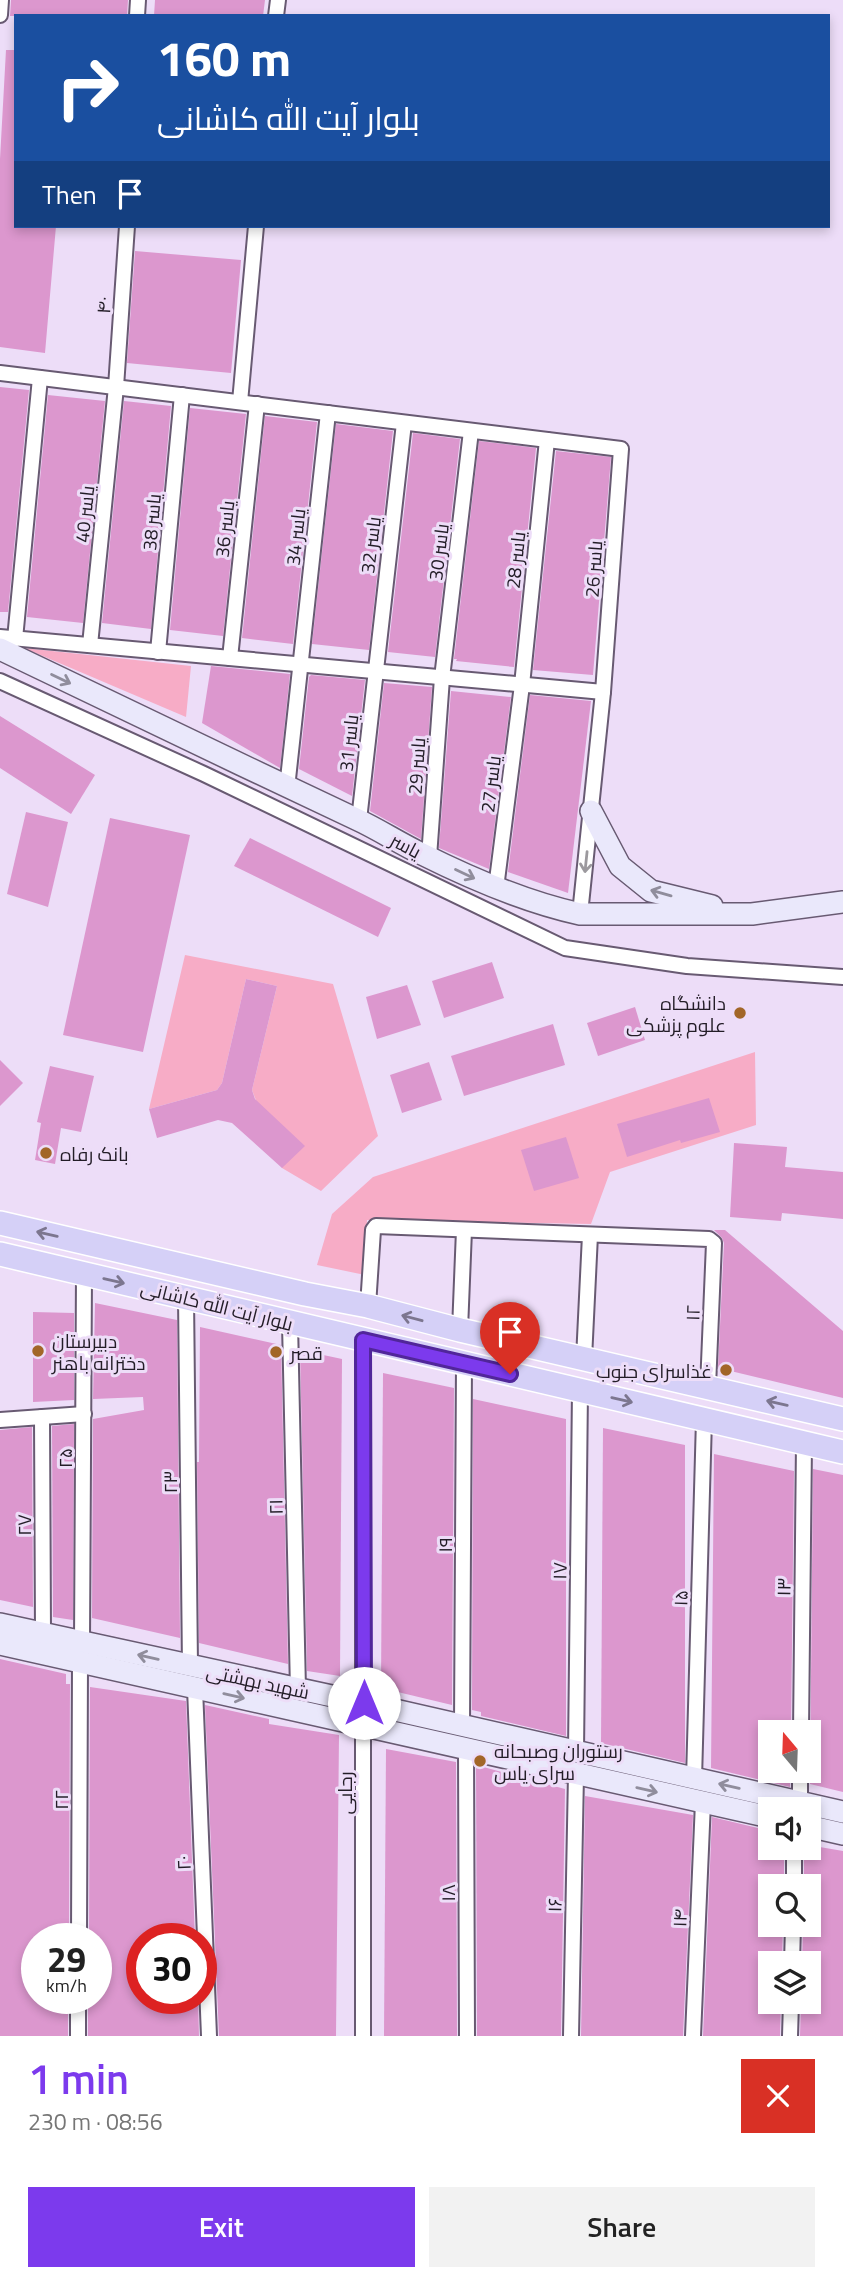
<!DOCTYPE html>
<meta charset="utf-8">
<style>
:root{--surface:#fff;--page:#f2f2f2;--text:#222;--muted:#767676;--accent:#7c3aed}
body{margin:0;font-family:"Titillium Web",Cairo,sans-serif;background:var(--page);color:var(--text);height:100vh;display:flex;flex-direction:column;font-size:26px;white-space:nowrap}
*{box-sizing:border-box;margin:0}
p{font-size:23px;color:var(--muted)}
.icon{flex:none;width:38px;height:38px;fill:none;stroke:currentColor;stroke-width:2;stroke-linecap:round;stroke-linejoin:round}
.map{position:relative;height:2036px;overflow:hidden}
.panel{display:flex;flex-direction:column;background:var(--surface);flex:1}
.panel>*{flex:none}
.guide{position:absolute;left:14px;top:14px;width:816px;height:214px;border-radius:0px;box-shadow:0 4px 10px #0003;background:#1a4fa0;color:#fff;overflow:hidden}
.needle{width:46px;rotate:341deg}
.tools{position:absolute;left:758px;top:1720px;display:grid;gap:14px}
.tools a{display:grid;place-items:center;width:63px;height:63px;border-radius:0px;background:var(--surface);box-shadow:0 4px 10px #0003;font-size:35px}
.speed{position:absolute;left:21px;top:1923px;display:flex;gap:14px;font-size:35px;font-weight:700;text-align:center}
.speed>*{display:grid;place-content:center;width:91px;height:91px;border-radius:50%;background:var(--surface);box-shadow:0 4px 10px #0003;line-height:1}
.speed small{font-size:18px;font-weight:400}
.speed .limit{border:10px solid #d22;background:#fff;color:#111}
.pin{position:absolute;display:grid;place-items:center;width:60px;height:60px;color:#fff;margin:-72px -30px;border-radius:50% 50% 50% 0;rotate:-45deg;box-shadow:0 0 7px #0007}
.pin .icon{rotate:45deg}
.me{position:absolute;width:77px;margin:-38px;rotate:0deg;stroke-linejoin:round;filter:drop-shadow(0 0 5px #0008)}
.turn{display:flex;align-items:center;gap:24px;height:147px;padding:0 28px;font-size:32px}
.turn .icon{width:91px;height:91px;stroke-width:2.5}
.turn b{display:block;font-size:49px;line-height:60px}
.then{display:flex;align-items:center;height:66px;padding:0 28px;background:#0003;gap:14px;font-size:26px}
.round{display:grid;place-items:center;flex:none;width:74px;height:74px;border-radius:0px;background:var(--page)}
.overview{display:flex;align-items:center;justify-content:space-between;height:119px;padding:0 28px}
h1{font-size:42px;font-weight:600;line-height:52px;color:var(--accent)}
.cta{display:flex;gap:14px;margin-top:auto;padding:14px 28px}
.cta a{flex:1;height:80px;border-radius:0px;background:var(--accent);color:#fff;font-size:28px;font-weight:600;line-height:80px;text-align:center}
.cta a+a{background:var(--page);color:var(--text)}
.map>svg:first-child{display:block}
</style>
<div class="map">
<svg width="843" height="2036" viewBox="0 0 843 2036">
<rect width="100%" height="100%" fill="#edddf8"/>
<!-- green -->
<g fill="#f7acc6">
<polygon points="24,648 191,666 186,717"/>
<polygon points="185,955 333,984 378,1136 321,1191 282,1168 252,1090 277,986 246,979 222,1083 217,1090 149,1109"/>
<polygon points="755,1052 756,1125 610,1172 591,1224 367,1220 365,1275 317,1265 332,1214 373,1177"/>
</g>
<!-- building -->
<g fill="#dc97ce">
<polygon points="11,0 128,0 127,16 10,16"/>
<polygon points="155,0 265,0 263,16 154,16"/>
<polygon points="6,50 16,50 16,226 56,226 45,353 0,347 0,159"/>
<polygon points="135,251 241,260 231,373 127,363"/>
<polygon points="0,387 29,390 8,612 0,612"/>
<polygon points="48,395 105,401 83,623 27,617"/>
<polygon points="124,401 171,406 151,629 102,623"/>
<polygon points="190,408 246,414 223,636 170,630"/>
<polygon points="265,416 317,422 293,644 242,638"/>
<polygon points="336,424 393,431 369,650 312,644"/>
<polygon points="413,433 460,439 435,657 388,652"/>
<polygon points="479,441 536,448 514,667 456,661 457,659 454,659"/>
<polygon points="556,451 611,457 593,675 533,670"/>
<polygon points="211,666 290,674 280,768 202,723"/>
<polygon points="311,675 365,680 352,796 299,769 309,677"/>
<polygon points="384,683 432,687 421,839 370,811"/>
<polygon points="451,691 511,697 489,869 439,848"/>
<polygon points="530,695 591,701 568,893 508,872"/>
<polygon points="0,716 95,775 71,814 0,768"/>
<polygon points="26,812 68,822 48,907 7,894"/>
<polygon points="110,818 190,835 143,1052 63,1035"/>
<polygon points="250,838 391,908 378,937 234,866"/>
<polygon points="492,962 504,998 444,1018 432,981"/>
<polygon points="246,979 277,986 252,1090 255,1099 305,1146 282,1168 232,1123 218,1120 157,1138 149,1109 217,1090 222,1083"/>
<polygon points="407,985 421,1025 377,1039 366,997"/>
<polygon points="635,1007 645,1040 598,1056 587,1023"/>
<polygon points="553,1024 565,1065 464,1096 451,1056"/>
<polygon points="0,1060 23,1083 0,1106"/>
<polygon points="429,1062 442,1100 402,1113 390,1075"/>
<polygon points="50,1066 94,1076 81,1132 61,1128 55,1164 35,1160 41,1123 37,1122"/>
<polygon points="709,1098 720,1132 681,1143 680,1140 627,1157 617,1124"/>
<polygon points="566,1137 579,1178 534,1191 521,1150"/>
<polygon points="734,1143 787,1147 785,1167 843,1172 843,1219 782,1213 781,1221 730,1217"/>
<polygon points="714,1230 725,1230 843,1331 843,1398 718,1368 724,1243 722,1238"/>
<polygon points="95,1303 177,1320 180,1638 92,1618 93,1419 144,1410 143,1397 93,1399"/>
<polygon points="33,1312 74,1313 74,1400 33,1402"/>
<polygon points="200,1327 281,1345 288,1664 199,1643 197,1462 199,1462"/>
<polygon points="300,1350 342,1359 340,1676 307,1671"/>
<polygon points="383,1373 454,1388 452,1705 381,1688"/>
<polygon points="473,1399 566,1419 566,1736 481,1716 481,1712 472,1710"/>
<polygon points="74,1424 73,1620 53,1617 52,1426"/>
<polygon points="32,1427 33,1607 0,1600 0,1430"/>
<polygon points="603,1428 685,1445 685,1763 601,1743"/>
<polygon points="714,1454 794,1471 791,1732 770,1732 770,1771 790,1771 790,1787 711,1768"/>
<polygon points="813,1469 843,1475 843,1792 810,1784"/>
<polygon points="0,1659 66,1674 66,1684 70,1684 69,1939 37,1939 37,1998 68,1998 68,2036 0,2036"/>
<polygon points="90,1687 186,1701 195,1939 142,1939 142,1998 198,1998 199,2036 88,2036 88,1998 96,1998 96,1939 89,1939"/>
<polygon points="205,1705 269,1719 269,1724 339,1735 336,2036 219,2036"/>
<polygon points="386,1749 456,1762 457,2036 384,2036"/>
<polygon points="476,1765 565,1789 561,2036 477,2036"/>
<polygon points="585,1796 693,1815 683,2036 581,2036"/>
<polygon points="712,1817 770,1831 770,1848 784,1848 784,1886 770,1886 770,1925 783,1925 782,1964 770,1964 770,2002 781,2002 780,2036 703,2036"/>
<polygon points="808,1845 843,1851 843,2036 800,2036 801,2002 808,2002 808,1964 802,1964 803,1925 808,1925 808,1886 804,1886 804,1848 808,1848"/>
</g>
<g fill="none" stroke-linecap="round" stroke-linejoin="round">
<!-- street casing -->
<g stroke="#685a72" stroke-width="18">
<g id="street">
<polyline points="0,15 1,0"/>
<polyline points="137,16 138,0"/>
<polyline points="276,16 278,0"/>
<polyline points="0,373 621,449 603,692 580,914"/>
<polyline points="240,402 256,226"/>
<polyline points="0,637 603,692"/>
<polyline points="15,639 40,378"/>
<polyline points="90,645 116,387 127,226"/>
<polyline points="158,652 182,395"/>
<polyline points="230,658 257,404"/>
<polyline points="0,681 204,774 565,948 687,966 843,977"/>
<polyline points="287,788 328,413"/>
<polyline points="359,820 404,423"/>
<polyline points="429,857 442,678 471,431"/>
<polyline points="496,888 522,685 547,440"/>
<polyline points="186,1297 190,1666"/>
<polyline points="368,1306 373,1230 376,1226 709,1239 714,1243 708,1387"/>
<polyline points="290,1323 298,1690"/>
<polyline points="460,1330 464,1230"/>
<polyline points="363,1340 363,2036"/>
<polyline points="584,1359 590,1235"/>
<polyline points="42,1417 43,1633"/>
<polyline points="0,1420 84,1414"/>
<polyline points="82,1642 84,1274"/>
<polyline points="195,1688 209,2036"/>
<polyline points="462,1727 464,1363"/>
<polyline points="801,1732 804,1443"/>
<polyline points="466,1749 467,2036"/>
<polyline points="576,1752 580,1390"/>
<polyline points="694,1779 704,1419"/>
<polyline points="800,1802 800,1771"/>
<polyline points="794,1886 794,1848"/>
<polyline points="79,1939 80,1662"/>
<polyline points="792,1964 793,1925"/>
<polyline points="78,2036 78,1998"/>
<polyline points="571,2036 576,1774"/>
<polyline points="693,2036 703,1802"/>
<polyline points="790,2036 791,2002"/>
</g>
</g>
<!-- secondary casing -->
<g stroke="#685a72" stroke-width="24">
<g id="secondary">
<path d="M0 649C118 706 237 763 356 819 378 829 399 843 422 854 472 879 525 902 580 914H752L843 902"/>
<polyline points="591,811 620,866 651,891 712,906"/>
<polyline points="0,1624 364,1703 843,1812"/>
<polyline points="0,1644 770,1817"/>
<polyline points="808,1826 843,1834"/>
</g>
</g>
<!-- primary casing -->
<g stroke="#fff" stroke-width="26">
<g id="primary">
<polyline points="0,1223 305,1294 368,1306 460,1330 843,1419"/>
<polyline points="0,1254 843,1452"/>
</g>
</g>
<!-- street -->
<use href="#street" stroke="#fff" stroke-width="14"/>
<!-- secondary -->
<use href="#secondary" stroke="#eae8fb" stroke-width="21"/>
<!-- primary -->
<use href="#primary" stroke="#d5d0f7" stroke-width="23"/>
</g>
<!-- one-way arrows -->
<defs><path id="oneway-shaft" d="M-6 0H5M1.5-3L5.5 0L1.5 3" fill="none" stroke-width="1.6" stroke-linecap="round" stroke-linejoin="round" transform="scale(1.75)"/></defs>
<g stroke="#908d9c">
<use href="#oneway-shaft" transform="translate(61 679) rotate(26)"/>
<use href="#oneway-shaft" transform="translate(465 874) rotate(25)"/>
<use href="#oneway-shaft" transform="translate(661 893) rotate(-164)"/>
<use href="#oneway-shaft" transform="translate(148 1657) rotate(-167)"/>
<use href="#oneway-shaft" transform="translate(234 1696) rotate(13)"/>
<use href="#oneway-shaft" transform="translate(729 1786) rotate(-167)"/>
<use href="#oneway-shaft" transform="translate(647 1790) rotate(13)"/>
</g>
<use stroke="#9c999e" href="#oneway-shaft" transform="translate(586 862) rotate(96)"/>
<g stroke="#7c768f">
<use href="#oneway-shaft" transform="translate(47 1234) rotate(-167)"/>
<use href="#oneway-shaft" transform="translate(114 1281) rotate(13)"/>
<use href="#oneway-shaft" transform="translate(412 1318) rotate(-165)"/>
<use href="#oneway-shaft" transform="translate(622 1400) rotate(13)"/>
<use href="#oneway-shaft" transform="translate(777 1403) rotate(-167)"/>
</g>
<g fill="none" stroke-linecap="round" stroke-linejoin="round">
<!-- route casing -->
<g stroke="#51269a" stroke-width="18">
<polyline id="route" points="364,1703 363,1340 510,1374"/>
</g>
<!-- route -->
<use href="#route" stroke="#7c3aed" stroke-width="12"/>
</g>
<!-- markers -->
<g fill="#a26628" stroke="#edddf8" stroke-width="2.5">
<circle cx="740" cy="1013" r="7"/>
<circle cx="46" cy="1153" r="7"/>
<circle cx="38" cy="1351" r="7"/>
<circle cx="276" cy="1352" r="7"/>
<circle cx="726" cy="1370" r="7"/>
<circle cx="480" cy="1761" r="7"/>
</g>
<g text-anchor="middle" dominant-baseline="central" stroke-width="6" stroke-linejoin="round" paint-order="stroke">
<!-- street labels -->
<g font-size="19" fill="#231d27" stroke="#edddf8">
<text transform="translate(103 305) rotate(-86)">۴۰</text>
<text transform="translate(84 514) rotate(-84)">یاسر 40</text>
<text transform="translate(151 522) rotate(-85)">یاسر 38</text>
<text transform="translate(224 529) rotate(-84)">یاسر 36</text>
<text transform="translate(295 537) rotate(-84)">یاسر 34</text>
<text transform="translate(370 545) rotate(-83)">یاسر 32</text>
<text transform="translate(438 552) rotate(-83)">یاسر 30</text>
<text transform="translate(515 560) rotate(-84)">یاسر 28</text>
<text transform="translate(593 569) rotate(-86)">یاسر 26</text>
<text transform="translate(348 743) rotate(-84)">یاسر 31</text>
<text transform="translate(416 766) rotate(-86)">یاسر 29</text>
<text transform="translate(490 784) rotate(-83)">یاسر 27</text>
<text transform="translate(406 845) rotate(28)">یاسر</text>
<text transform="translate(217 1305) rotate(14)">بلوار آیت الله کاشانی</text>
<text transform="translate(692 1313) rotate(-88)">۱۲</text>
<text transform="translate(64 1458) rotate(-90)">۲۵</text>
<text transform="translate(169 1482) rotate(-90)">۲۳</text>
<text transform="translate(275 1507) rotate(-91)">۲۱</text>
<text transform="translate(23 1525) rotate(-90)">۲۷</text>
<text transform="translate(444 1545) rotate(-90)">۱۹</text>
<text transform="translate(559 1571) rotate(-89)">۱۷</text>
<text transform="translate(783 1587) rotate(-89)">۱۳</text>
<text transform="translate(680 1598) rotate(-88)">۱۵</text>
<text transform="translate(258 1681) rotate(12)">شهید بهشتی</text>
<text transform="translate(344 1793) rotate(-90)">رجایی</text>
<text transform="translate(60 1800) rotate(-90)">۲۲</text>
<text transform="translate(183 1863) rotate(-92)">۲۰</text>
<text transform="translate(447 1893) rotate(-90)">۱۸</text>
<text transform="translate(554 1905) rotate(-89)">۱۶</text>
<text transform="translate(679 1918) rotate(-88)">۱۴</text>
</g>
<!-- poi labels -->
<g font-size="19" fill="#231d27" stroke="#edddf8" text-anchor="start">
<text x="726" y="1002" text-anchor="end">دانشگاه<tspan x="726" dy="22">علوم پزشکی</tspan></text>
<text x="60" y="1153">بانک رفاه</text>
<text x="52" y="1340">دبیرستان<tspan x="52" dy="22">دخترانه باهنر</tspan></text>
<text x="290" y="1352">قصر</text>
<text x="712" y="1370" text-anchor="end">غذاسرای جنوب</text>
<text x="494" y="1750">رستوران وصبحانه<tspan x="494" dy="22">سرای یاس</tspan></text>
</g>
</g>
</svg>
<div class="tools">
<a><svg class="needle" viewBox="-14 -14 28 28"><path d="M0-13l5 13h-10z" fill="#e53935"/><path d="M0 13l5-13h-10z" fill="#767676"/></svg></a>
<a><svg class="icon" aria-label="sound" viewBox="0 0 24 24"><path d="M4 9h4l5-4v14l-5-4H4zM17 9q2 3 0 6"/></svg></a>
<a><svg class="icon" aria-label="search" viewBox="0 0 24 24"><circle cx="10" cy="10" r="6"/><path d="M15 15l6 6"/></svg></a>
<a><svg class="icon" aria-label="layers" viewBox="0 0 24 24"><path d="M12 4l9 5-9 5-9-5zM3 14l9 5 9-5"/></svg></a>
</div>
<div class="speed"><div>29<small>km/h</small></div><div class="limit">30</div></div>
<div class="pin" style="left:510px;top:1374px;background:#d93025"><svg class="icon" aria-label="arrive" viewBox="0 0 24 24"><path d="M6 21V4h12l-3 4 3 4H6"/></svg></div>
<svg class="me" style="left:364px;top:1703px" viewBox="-20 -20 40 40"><circle r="19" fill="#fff"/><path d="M0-13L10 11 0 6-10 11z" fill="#7c3aed"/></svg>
<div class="guide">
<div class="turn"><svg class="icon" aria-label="right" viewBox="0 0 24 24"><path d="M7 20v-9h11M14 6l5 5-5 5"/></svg><div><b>160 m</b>بلوار آیت الله کاشانی</div></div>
<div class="then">Then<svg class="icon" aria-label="arrive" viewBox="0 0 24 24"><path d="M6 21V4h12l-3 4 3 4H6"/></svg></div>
</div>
</div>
<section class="panel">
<div class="overview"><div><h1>1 min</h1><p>230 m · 08:56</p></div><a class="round" style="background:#d93025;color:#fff"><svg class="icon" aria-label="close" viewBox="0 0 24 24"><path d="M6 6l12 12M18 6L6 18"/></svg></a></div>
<div class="cta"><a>Exit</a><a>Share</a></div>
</section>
